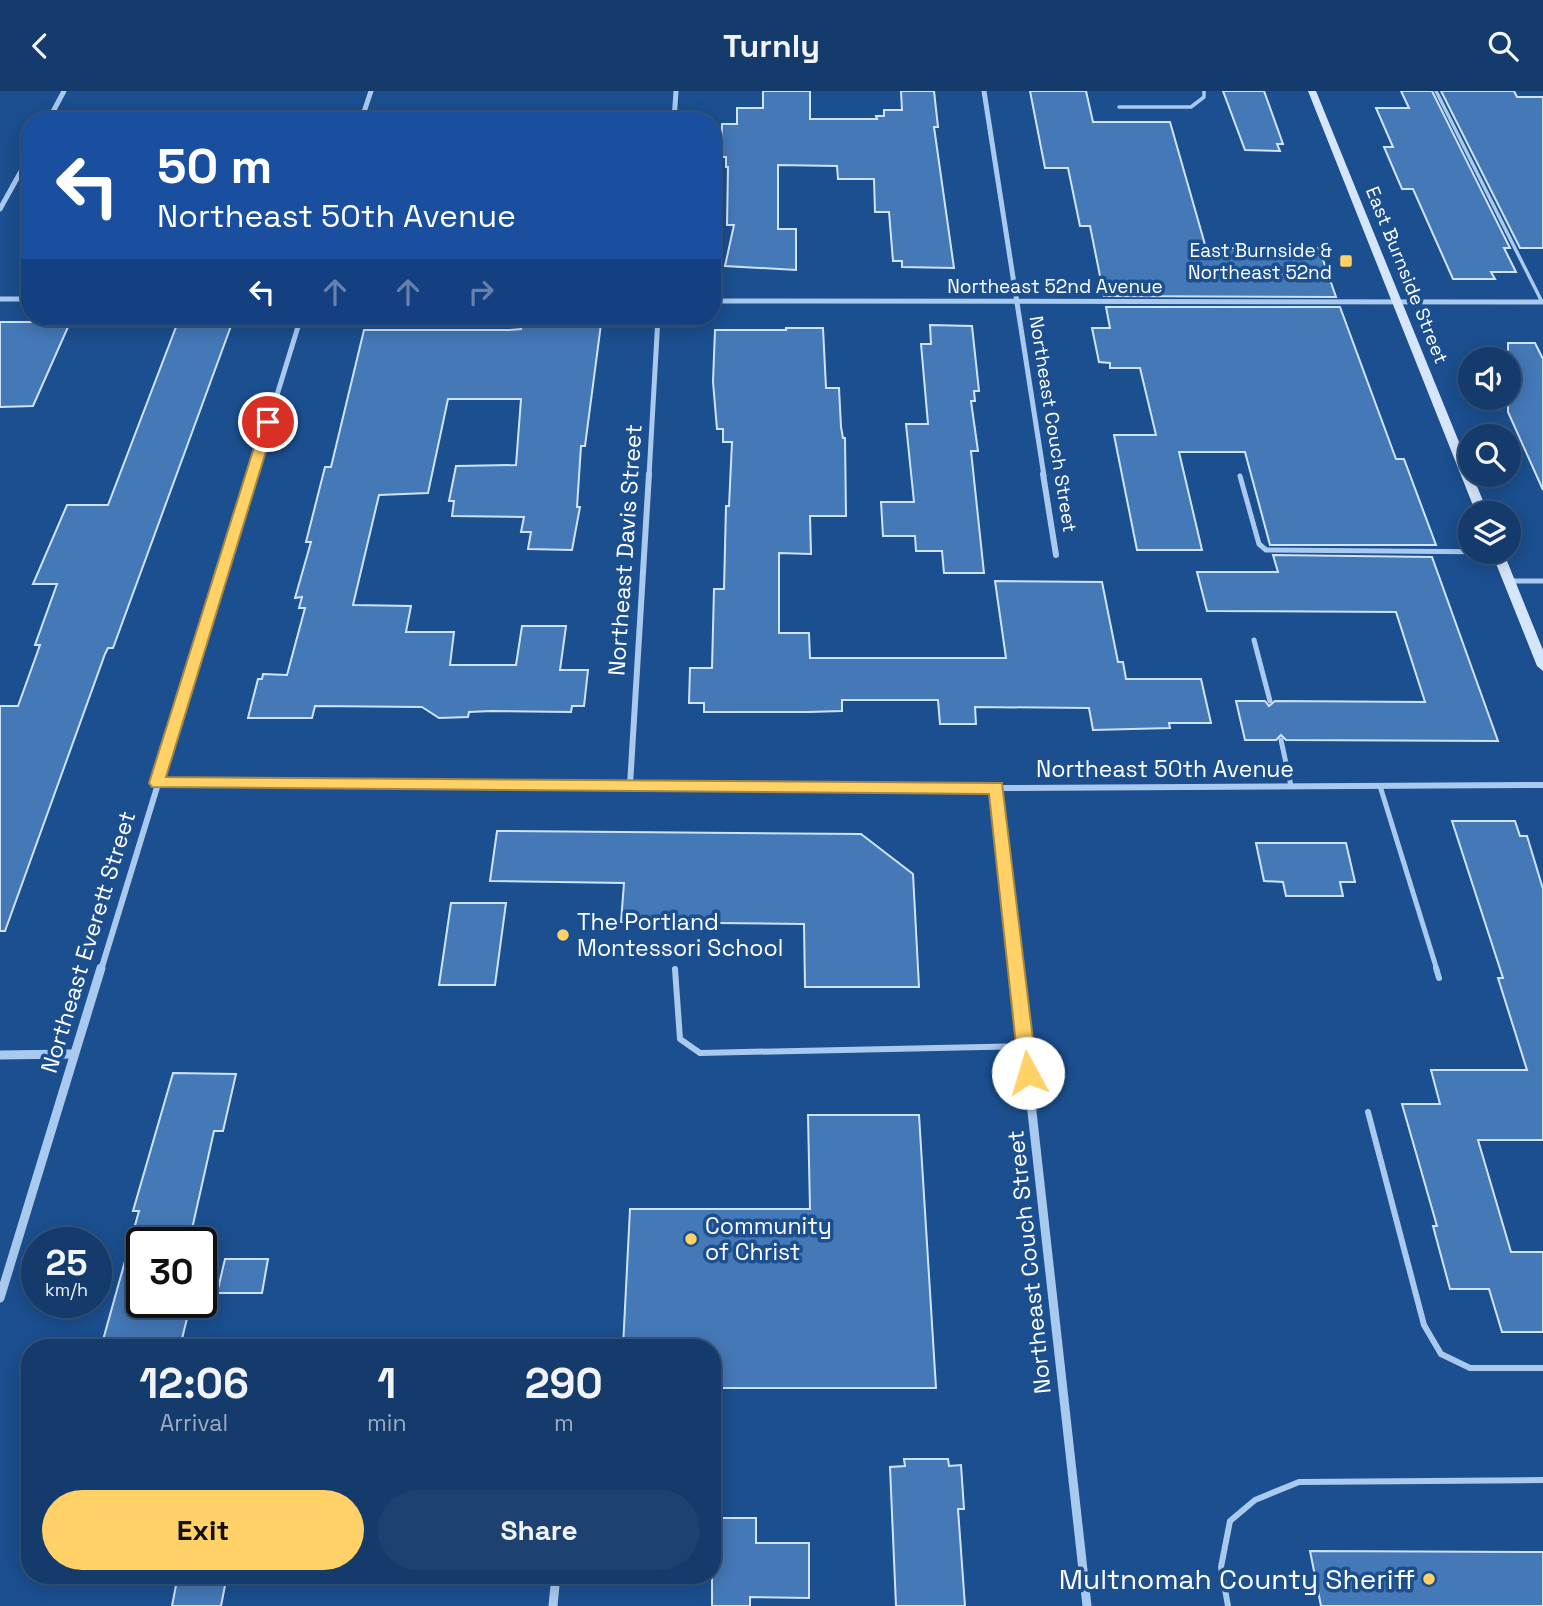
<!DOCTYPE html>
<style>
:root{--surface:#143b6b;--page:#1d4271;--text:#f1f3f6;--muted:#9dadc1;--line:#33557e;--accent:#ffd166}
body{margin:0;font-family:"Space Grotesk",sans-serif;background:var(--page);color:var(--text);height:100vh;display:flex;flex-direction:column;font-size:26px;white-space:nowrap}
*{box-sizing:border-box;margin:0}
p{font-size:23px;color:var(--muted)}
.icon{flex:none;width:38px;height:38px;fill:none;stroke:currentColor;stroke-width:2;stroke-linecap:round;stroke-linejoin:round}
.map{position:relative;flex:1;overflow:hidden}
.details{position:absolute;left:21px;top:1248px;width:700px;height:245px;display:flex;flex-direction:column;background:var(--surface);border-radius:28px;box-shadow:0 4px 18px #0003,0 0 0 2px var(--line)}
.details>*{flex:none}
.hud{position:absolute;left:21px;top:21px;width:700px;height:214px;border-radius:28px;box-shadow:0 4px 18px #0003,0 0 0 2px var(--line);background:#1a4fa0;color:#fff;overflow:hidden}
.fabs{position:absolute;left:1458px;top:256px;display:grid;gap:14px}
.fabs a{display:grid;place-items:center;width:63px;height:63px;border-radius:50%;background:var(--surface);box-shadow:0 4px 18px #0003,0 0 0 2px var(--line);font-size:35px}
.speed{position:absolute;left:21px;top:1136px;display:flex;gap:14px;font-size:35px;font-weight:700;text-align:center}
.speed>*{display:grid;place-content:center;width:91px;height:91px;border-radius:50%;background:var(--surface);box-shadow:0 4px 18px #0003,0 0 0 2px var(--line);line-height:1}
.speed small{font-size:18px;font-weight:400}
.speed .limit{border:4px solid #111;border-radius:10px;background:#fff;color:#111}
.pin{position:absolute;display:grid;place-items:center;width:60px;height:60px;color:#fff;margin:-30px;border:4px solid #fff;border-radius:50%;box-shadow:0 2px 7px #0007}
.me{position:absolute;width:77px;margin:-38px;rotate:354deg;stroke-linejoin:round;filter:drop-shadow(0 0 5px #0008)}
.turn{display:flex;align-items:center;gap:24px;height:147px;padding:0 21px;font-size:32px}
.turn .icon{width:91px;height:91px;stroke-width:2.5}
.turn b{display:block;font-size:49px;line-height:60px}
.lanes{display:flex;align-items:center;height:66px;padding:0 21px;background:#0003;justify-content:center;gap:35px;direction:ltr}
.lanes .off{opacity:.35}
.eta{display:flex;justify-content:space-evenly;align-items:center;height:119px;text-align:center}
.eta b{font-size:42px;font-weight:800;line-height:49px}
.cta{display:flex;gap:14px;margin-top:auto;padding:14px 21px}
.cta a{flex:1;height:80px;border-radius:42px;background:var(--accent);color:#111;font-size:28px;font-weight:800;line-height:80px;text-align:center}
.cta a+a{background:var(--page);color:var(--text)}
header{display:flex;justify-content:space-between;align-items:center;height:91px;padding:0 21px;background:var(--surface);font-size:32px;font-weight:800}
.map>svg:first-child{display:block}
</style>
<header><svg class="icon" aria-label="back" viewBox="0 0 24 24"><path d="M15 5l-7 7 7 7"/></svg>Turnly<svg class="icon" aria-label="search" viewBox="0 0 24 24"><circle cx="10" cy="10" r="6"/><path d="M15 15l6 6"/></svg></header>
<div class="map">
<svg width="1543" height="1515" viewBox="0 0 1543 1515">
<rect width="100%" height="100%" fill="#1b4f8f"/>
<!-- building -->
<g fill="#4478b7" stroke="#cfe3fa" stroke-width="2">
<polygon points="763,0 810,0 810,28 877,28 876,25 884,25 884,19 902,19 901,0 934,0 938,36 934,36 954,177 902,176 902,170 893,170 889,121 875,121 874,88 838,88 837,75 778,74 778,138 796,138 796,179 725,175 734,134 727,134 728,76 726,76 726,66 721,66 722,33 737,33 737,17 763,17"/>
<polygon points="1030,0 1086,0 1093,31 1170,31 1206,157 1319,157 1336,206 1104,205 1090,135 1080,135 1068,77 1045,77"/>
<polygon points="1223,0 1264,0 1283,53 1277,53 1280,60 1245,59"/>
<polygon points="1401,0 1432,0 1510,157 1504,157 1516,181 1491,181 1495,188 1453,188 1413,98 1402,98 1384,56 1393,56 1376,17 1409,17"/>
<polygon points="1441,0 1514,0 1517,6 1543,6 1543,157 1520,157"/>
<polygon points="1106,216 1340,216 1396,368 1404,368 1436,454 1270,454 1245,361 1179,361 1202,459 1137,459 1114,344 1156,344 1140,277 1110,277 1110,272 1099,271 1092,237 1110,237"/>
<polygon points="0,231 54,231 52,236 68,236 33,315 0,316"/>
<polygon points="601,233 585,355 581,355 577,416 580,416 572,459 528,458 531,441 521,441 524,426 452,425 454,410 449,410 456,375 516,374 521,308 448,308 428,402 379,404 353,514 411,515 406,541 454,541 450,574 516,574 522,535 566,535 560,579 588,579 584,615 572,615 571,621 492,620 469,621 468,626 439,627 422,616 315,615 312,627 248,627 258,588 262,588 263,583 287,584 305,517 299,517 302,506 295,507 311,451 306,451 325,376 331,376 364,239 510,239 521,238 522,235"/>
<polygon points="930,234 972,235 979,300 974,300 975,310 971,310 978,360 971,360 984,482 944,482 942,460 916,460 915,445 883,445 881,411 914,411 906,333 928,333 921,253 931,253"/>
<polygon points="231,235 113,557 108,557 105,563 5,840 0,840 0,615 18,615 40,554 35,554 57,493 33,493 67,414 108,414 176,236"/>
<polygon points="786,237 823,237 826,297 839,297 841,336 843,347 845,347 846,425 810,425 811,463 779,462 779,542 809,542 810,567 1006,567 995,490 1102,491 1118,571 1123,571 1126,588 1201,588 1211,632 1169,632 1170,637 1093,639 1089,617 975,616 976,633 940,633 938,609 842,609 842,620 808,621 704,621 704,612 689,612 690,577 712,577 714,498 724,498 726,415 729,415 732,351 723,351 723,338 717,338 713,291 715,239 786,239"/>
<polygon points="1508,252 1535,252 1543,268 1543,399 1508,321"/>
<polygon points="1273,464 1432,466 1498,650 1286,649 1281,644 1276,649 1245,649 1236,610 1265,610 1269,615 1275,610 1425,611 1396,521 1207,520 1197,481 1278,481"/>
<polygon points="1452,730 1515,730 1520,745 1527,745 1543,798 1543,1049 1478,1049 1511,1161 1543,1161 1543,1241 1502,1241 1489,1198 1450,1198 1433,1135 1437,1135 1402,1013 1440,1013 1431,979 1527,979 1498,887 1503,887"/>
<polygon points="497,740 861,743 913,783 919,896 805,896 804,833 621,831 624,792 490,790"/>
<polygon points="1256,752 1346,752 1355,791 1340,791 1343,805 1286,805 1283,791 1264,790"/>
<polygon points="451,812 506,812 495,894 439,894"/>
<polygon points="173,982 236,983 223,1040 214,1040 190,1147 142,1147 142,1211 191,1211 180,1256 117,1256 120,1249 103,1249 139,1120 133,1120"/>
<polygon points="808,1024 919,1024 936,1297 712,1297 712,1256 623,1256 630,1118 810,1118"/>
<polygon points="225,1168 268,1168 262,1202 217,1202"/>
<polygon points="904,1368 948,1368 949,1375 961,1374 964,1418 958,1418 965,1515 896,1515 890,1376 905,1375"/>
<polygon points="712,1427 756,1427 756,1452 809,1452 809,1507 750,1506 750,1515 712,1515"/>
<polygon points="1310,1460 1543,1461 1543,1515 1321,1515"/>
<polygon points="178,1484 227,1484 221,1515 172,1515"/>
</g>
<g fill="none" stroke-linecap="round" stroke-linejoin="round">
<!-- service-far2 -->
<g stroke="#a9c9ee" stroke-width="3.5">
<polyline points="1436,0 1542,211"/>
<polyline points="1119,16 1191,16 1204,6 1204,0"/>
</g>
<!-- service-far1 -->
<g stroke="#a9c9ee" stroke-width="5">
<polyline points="1240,385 1259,453 1266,459 1497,461"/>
<polyline points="1509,490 1543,490"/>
<polyline points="1254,549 1270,610"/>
<polyline points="1281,649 1291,695"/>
<polyline points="1380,695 1437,879"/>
</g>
<!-- service -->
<g stroke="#a9c9ee" stroke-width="6">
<polyline points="1436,877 1439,887"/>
<polyline points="675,878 680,948 700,962 1025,955"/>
<polyline points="1368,1021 1424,1234 1441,1263 1470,1277 1543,1277"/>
<polyline points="1228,1515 1221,1476 1230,1430 1255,1409 1299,1391 1543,1389"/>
</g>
<!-- minor-far2 -->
<g stroke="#a9c9ee" stroke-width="5">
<polyline points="984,0 1044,385"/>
<polyline points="48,30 64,0"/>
<polyline points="361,30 371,0"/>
<polyline points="674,30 676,0"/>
<polyline points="0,118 30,64"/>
<polyline points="0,208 30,208"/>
<polyline points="712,210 1543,211"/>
<polyline points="252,385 301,226"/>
<polyline points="649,385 658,226"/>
</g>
<!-- minor-far1 -->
<g stroke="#a9c9ee" stroke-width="6">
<polyline points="1043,383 1056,464"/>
<polyline points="157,692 996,697 1543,694"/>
<polyline points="630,694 649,383"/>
<polyline points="996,697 1016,879"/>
<polyline points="101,879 253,383"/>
</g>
<!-- minor -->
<g stroke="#a9c9ee" stroke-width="9">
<polyline points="1016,877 1087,1515"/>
<polyline points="0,964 73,963"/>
<polyline points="0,1207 101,877"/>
<polyline points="553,1515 556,1484"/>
</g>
<!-- secondary -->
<g fill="#d6e6fa" fill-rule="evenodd">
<polygon points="1308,0 1316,0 1470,378 1470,383 1472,383 1488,422 1476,422"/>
<polygon points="1491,460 1503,460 1543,559 1543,580 1537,575"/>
</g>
</g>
<!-- route -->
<polygon fill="#ffd166" stroke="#a68842" stroke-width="2" points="268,327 275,331 166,686 1002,692 1037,982 1034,987 1028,990 1022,987 1019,982 989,703 152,696 149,692 262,331"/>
<!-- markers -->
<g fill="#ffd166" stroke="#1b4f8f" stroke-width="2.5">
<rect x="1339" y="163" width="14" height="14" rx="3.5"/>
<circle cx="563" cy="844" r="7"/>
<circle cx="691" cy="1148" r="7"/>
<circle cx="1429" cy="1488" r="7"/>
</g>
<g text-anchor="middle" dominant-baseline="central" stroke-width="7" stroke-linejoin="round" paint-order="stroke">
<!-- far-poi labels -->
<g font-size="19" fill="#fff" stroke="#1b4f8f" text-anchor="end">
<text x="1332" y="159">East Burnside &amp;<tspan x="1332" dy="22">Northeast 52nd</tspan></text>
</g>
<!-- far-street labels -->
<g font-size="19" fill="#fff" stroke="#1b4f8f">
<text transform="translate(1407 184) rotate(68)">East Burnside Street</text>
<text x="1055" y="195">Northeast 52nd Avenue</text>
<text transform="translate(1053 333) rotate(81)">Northeast Couch Street</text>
</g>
<!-- street labels -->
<g font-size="23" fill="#fff" stroke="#1b4f8f">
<text transform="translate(625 459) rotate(-86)">Northeast Davis Street</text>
<text x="1165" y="678">Northeast 50th Avenue</text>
<text transform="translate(88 851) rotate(-73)">Northeast Everett Street</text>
<text transform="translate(1029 1171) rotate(-96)">Northeast Couch Street</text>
</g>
<!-- poi labels -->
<g font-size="23" fill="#fff" stroke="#1b4f8f" text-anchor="start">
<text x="577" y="831">The Portland<tspan x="577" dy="26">Montessori School</tspan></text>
<text x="705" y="1135">Community<tspan x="705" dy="26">of Christ</tspan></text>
</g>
<!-- near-poi labels -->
<g font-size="28" fill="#fff" stroke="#1b4f8f" text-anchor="end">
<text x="1415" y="1488">Multnomah County Sheriff</text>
</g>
</g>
</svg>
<div class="fabs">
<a><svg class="icon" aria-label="sound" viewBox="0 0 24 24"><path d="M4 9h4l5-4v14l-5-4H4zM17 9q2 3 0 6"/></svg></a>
<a><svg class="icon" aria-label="search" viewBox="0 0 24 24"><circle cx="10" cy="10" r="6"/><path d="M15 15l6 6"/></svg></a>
<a><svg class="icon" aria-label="layers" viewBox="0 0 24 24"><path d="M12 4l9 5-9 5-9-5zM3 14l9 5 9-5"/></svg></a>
</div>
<div class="speed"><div>25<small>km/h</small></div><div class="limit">30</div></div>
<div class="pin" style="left:268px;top:331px;background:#d93025"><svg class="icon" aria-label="arrive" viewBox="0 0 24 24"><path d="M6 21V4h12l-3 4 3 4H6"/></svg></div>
<svg class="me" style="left:1028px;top:982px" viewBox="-20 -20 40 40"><circle r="19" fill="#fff"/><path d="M0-13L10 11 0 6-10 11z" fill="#ffd166"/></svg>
<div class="hud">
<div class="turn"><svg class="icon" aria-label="left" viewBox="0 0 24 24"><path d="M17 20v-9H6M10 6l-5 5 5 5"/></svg><div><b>50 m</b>Northeast 50th Avenue</div></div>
<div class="lanes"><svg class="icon" aria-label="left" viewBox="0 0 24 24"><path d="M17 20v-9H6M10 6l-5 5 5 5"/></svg><svg class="icon off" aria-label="ahead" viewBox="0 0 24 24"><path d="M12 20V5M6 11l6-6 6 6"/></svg><svg class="icon off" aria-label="ahead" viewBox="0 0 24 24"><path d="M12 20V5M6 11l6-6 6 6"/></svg><svg class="icon off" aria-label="right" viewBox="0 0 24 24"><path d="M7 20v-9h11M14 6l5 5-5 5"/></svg></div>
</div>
<section class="details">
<div class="eta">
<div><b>12:06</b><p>Arrival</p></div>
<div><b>1</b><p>min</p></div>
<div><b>290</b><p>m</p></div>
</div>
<div class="cta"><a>Exit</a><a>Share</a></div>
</section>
</div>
